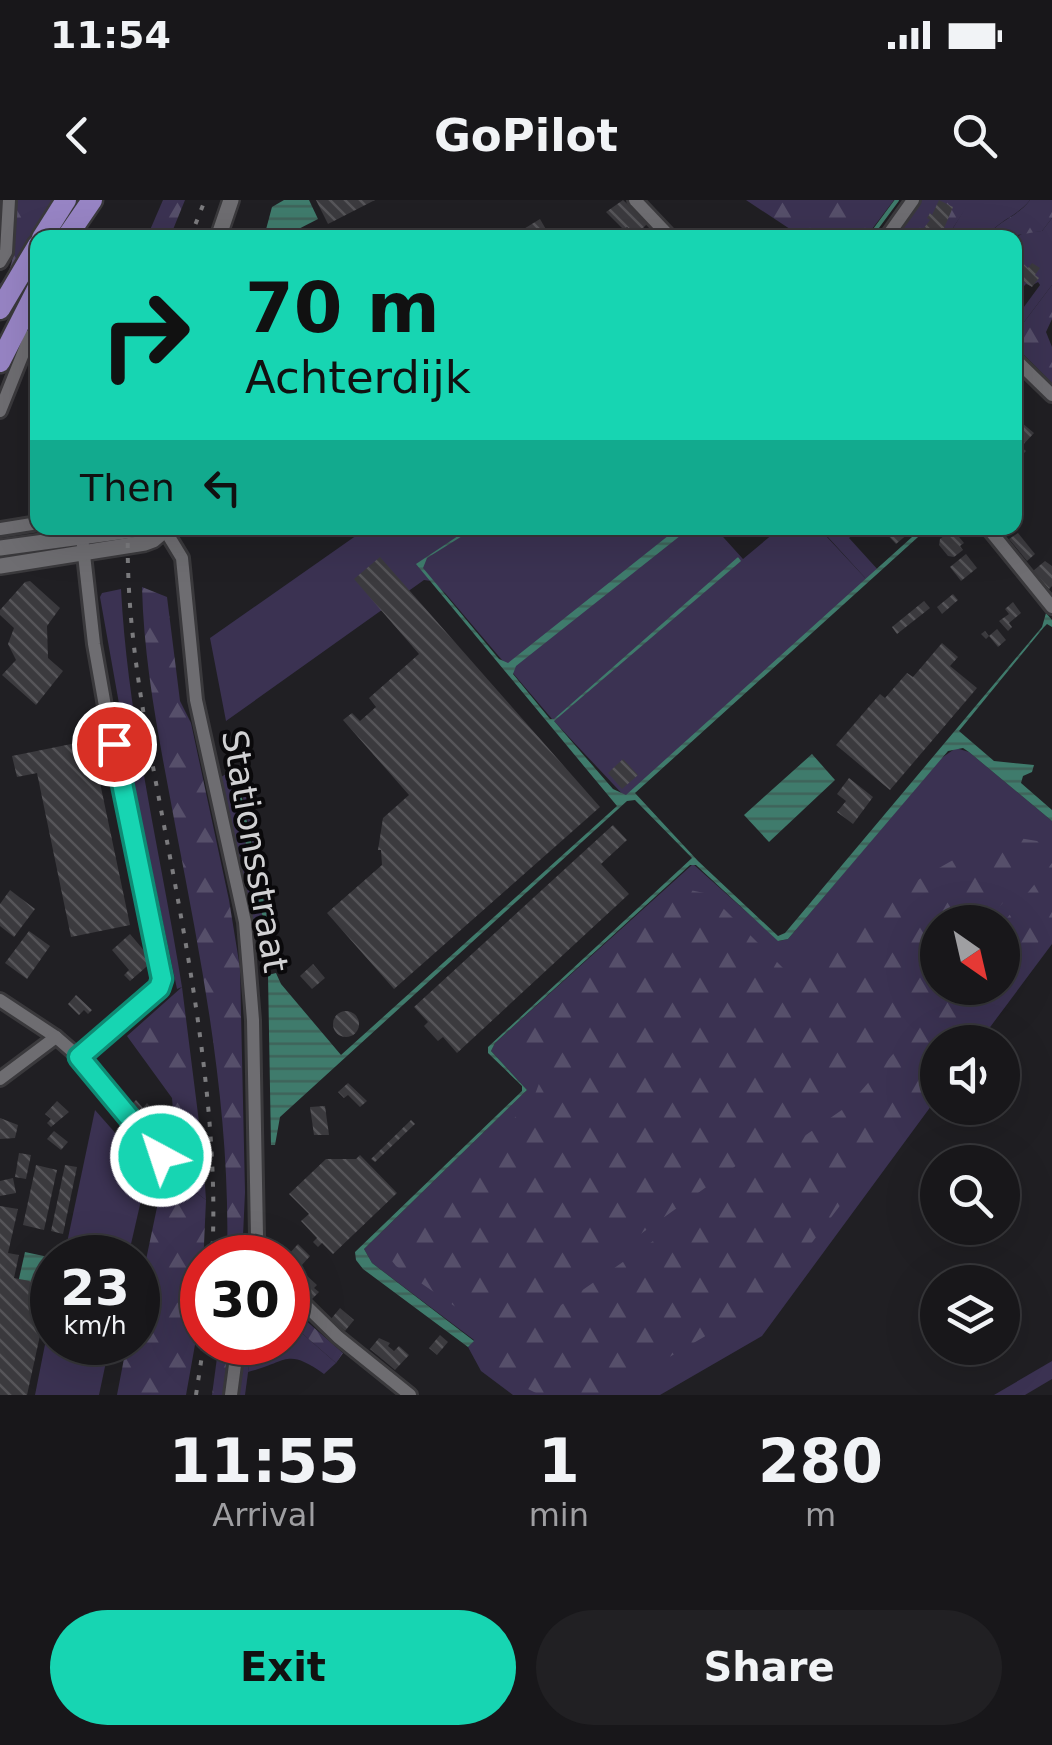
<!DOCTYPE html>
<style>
:root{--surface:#18171a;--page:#212023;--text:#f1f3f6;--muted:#9f9fa2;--line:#363639;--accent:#17d5b2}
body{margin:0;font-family:"DejaVu Sans",sans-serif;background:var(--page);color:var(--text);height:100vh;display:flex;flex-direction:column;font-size:38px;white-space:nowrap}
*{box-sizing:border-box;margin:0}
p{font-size:32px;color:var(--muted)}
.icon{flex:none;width:55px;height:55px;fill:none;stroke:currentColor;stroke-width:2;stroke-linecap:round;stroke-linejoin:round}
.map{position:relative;height:1195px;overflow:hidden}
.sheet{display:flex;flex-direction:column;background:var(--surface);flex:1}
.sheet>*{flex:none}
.hud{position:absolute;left:30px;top:30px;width:992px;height:305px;border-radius:20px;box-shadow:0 10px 40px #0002,0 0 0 2px var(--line);background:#17d5b2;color:#111;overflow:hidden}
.needle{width:65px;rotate:146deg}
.tools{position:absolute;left:920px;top:705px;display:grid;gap:20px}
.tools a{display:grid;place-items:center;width:100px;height:100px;border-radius:50%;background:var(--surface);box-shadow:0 10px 40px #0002,0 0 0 2px var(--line);font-size:50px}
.speed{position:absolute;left:30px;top:1035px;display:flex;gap:20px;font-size:50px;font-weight:700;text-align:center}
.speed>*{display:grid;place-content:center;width:130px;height:130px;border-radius:50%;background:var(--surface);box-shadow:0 10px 40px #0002,0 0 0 2px var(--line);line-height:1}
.speed small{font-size:25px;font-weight:400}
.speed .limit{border:15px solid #d22;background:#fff;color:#111}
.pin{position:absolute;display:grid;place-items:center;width:85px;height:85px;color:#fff;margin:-42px;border:5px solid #fff;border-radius:50%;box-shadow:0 2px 10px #0007}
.me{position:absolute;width:110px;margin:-55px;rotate:320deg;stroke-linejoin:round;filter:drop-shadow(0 0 8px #0008)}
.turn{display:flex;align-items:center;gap:35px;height:210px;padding:0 50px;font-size:45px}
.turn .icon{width:130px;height:130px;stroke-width:2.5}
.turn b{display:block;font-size:70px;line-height:85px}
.then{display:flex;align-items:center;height:95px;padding:0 50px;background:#0003;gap:20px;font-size:38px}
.eta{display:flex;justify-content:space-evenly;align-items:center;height:170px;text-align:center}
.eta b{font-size:60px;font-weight:800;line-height:70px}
.cta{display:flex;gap:20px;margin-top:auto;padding:20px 50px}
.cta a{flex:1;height:115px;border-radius:60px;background:var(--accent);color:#111;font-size:40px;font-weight:800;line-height:115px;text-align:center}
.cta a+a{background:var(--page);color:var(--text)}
.status{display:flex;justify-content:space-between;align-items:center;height:70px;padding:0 50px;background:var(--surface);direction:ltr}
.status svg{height:28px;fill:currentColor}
header{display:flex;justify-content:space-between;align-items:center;height:130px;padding:0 50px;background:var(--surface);font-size:45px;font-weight:800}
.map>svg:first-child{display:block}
</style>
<div class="status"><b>11:54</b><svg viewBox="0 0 49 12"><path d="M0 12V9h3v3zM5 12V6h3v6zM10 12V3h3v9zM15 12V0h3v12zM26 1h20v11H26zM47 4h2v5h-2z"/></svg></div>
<header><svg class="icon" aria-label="back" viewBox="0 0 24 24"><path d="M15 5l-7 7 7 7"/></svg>GoPilot<svg class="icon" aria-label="search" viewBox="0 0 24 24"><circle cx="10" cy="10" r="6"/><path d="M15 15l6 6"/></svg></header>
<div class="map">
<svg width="1052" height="1195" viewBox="0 0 1052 1195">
<defs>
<pattern id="forest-firs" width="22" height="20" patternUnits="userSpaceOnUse" patternTransform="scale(2.5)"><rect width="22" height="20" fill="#3b3252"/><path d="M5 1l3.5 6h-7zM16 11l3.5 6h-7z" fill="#564f6a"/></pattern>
<pattern id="water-rules" width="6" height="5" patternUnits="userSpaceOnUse" patternTransform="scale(2.5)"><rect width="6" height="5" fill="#3f7b6c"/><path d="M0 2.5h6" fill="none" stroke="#3f635a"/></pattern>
<pattern id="building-back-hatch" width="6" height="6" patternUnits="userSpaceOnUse" patternTransform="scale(2.5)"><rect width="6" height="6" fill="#3b3a3e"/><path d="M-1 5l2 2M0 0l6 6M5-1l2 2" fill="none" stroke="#565559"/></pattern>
</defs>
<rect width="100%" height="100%" fill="#201f23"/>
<!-- green -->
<g fill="#3b3252" fill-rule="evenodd">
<path d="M970 0H1030C1018 16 998 20 987 37L947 38Z"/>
<polygon points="1052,18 1052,85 1015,134 1015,119 1040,85 1038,82 1031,86 1026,84 1015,95 1015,38 1025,32 1042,31"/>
<polygon points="367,328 715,328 743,359 780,328 837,328 827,337 868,381 627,599 552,519 445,393 431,381 424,380 226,521 210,438"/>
<path d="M121 389C128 523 161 654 182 787L177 789 131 571 100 397 102 393Z"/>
<path d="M956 548 969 552 1052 621V744L979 842H938L937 898 762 1136 660 1195H513L481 1171 468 1147 474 1140 372 1063 364 1049 527 890 491 851 495 843 693 664 779 741 788 739 940 559ZM938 722H1002V788H938Z"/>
<path d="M233 570 242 574 272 714 275 734 262 741 253 738 221 577ZM236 585 241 588 268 722 265 727 233 588Z"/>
<polygon points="95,910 148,970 128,1057 64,1057"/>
<polygon points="203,954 206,1000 177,978 177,957 189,959"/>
<polygon points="52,1109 52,1142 110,1143 99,1195 35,1195"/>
<path d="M288 1121 336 1163 324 1174C286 1147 288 1162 248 1172L252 1143 288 1142Z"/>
<polygon points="1052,1161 1052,1179 1025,1195 994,1195"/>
</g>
<!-- forest -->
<g fill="url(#forest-firs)">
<path d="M14 0H52L0 93V84C20 64 13 27 14 0Z"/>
<polygon points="163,0 185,0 170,37 147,37"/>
<polygon points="746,0 894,0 866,37 802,37"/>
<polygon points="921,0 970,0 970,2 947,37 892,38"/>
<path d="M1030 0H1052V18L1042 31C1022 34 1008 38 987 37 998 20 1018 17 1030 0Z"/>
<polygon points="1052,85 1052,119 1046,132 1052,147 1052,183 1015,146 1015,134"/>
<polygon points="837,328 860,328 849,338 879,371 868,381 827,336"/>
<path d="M142 387 167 397 180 501 191 523 229 700 240 768 245 992 242 1057H227C231 915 204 774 177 635 162 553 144 471 142 387Z"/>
<polygon points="1019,638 1037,641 1047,649 987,722 938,722 937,783 863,875 498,1136 396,1066 387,1055 534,897 540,881 511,853 530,822 685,689 709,694 783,768 790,770 895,693 983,643"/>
<polygon points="1052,663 1052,724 964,842 938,842 937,878 769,1099 604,1195 540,1195 516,1183 489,1162 489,1155 849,905 950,788 1002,788 1003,723"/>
<polygon points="182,787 203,954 189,959 177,957 172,898 127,836"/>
<polygon points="164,974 171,974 206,1000 201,1111 186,1195 117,1195 127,1143 138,1142 138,1098"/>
<polygon points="288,1105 343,1153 336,1163 288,1121"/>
<polygon points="219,1143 252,1143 245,1195 212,1195"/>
</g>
<!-- water -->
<g fill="url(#water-rules)">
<polygon points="284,0 309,0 318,19 283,37 264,37 272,7"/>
<polygon points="470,328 475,328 427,358 423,368 499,459 508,463 678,328 690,328 516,466 513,474 550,519 554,519 738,357 741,361 554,521 613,589 626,595 922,328 928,328 635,593 698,661 778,736 785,733 1042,427 1046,413 1052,420 1052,427 1047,424 1044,427 959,531 994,561 1034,565 1032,572 1023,576 1021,583 1052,610 1052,621 969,552 963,548 948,551 788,739 778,741 696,665 690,665 495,843 491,851 527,890 364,1049 372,1063 474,1141 468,1147 363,1069 356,1060 355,1052 522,891 522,886 488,853 488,847 692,658 635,600 627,601 280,917 275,945 271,945 268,775 276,773 281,784 341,855 617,606 416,364"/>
<polygon points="812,554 835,580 769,642 744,615"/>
<polygon points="239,584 268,722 265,727 233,588"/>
<polygon points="25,1052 53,1058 52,1091 18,1083"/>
</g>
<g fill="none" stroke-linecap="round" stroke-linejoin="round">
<!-- stream -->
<polyline stroke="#3f7b6c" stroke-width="4" points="869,38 897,0"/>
</g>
<!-- building -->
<g fill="url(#building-back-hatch)">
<polygon points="316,0 375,0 328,24"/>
<polygon points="623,0 648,23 639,32 644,38 633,38 635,35 627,27 624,30 606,12"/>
<polygon points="939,0 953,7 940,38 924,28 930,20 927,18 930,13 932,15"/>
<polygon points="540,19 551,38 527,38 522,30"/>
<polygon points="1015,56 1028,68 1032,63 1040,68 1035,75 1039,78 1032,87 1015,76"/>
<polygon points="1022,223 1034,233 1021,247 1026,251 1015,262 1015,230"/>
<polygon points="881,328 915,328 896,344"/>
<polygon points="949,332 951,335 955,332 964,343 960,346 963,350 954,357 948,356 939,345 940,339"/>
<polygon points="1018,333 1035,354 1027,361 1009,339"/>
<polygon points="966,354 977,368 961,381 950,367"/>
<polygon points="380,357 600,607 394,789 327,713 382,665 381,650 378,650 383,618 409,595 343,520 352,513 360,521 376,507 369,498 419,454 354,379"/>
<polygon points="1045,361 1052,366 1052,386 1049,389 1033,371"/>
<polygon points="30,381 60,408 47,426 48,458 63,471 36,505 2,475 16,460 8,444 14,428 0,415 0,410 25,382"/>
<polygon points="953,394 958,400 942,414 937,407"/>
<polygon points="924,401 930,408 897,434 892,427"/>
<polygon points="1013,402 1021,413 1009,423 1012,427 1008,431 999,421 1009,414 1005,409"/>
<polygon points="997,429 1006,440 998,447 989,436 986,439 981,434 985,431 989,436"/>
<polygon points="942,443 958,457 950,466 977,488 890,590 836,545 880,494 885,498 907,473 913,477"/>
<polygon points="91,540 130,725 71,737 37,573 17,577 12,556"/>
<polygon points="623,559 638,575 622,589 608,573"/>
<polygon points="849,578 873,597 853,624 837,612 846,601 837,594"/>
<polygon points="613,625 627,640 601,664 629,694 457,853 443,837 438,841 424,826 428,822 414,807"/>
<polygon points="10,690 35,709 14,737 0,726 0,704"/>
<polygon points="29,731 50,746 27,779 5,763"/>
<polygon points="130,734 153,761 130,781 124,775 129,770 112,750"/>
<polygon points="313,764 325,778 312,789 300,776"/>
<polygon points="76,795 92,810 88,814 84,810 79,815 68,804"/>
<circle cx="346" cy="824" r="13"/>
<polygon points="348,883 367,901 360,907 348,895 344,898 338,892"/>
<polygon points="136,900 143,908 147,903 156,913 152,917 158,925 151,931 129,907"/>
<polygon points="57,901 69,912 51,927 47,923 51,919 45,914"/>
<polygon points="325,906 329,935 314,935 310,907"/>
<polygon points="0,918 18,925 15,938 0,939"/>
<polygon points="411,920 415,924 375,962 371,959"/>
<polygon points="54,931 68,942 61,950 47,939"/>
<polygon points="163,931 175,944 167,950 156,937"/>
<polygon points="19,953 31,955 26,979 15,977"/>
<polygon points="360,955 397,993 333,1054 322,1043 318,1047 313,1042 317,1038 301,1021 309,1014 289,994 326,959 356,959"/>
<polygon points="36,965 57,970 44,1030 23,1025"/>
<polygon points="65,965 77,967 63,1034 51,1031"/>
<polygon points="13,978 16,993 0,996 0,981"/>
<polygon points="0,1006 18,1009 8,1053 19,1055 14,1078 51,1085 27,1195 0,1195"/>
<polygon points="298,1044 310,1056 301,1066 289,1054"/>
<polygon points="295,1070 302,1077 305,1074 317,1085 314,1088 319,1092 312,1099 288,1076"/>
<polygon points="340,1108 354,1120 345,1131 331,1119"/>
<polygon points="440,1135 448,1142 437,1155 429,1148"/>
<polygon points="379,1138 390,1143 388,1146 394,1151 399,1146 409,1155 395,1170 370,1149"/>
</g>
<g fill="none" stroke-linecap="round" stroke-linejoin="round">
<!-- minor casing -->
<g stroke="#3a393c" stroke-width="18">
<g id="minor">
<polyline points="635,0 671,38"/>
<polyline points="886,38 913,0"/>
<polyline points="0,62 6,52 9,0"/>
<polyline points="1015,159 1052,195"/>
<polyline points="0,211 30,136"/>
<polyline points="988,328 1052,407"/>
<polyline points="0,329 38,323"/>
<polyline points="165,330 182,358 196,500 245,722 253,820 257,1036 252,1058"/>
<polyline points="0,800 56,837 79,857 174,968"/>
<polyline points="79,857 159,788 163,771 108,523 94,444 81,328"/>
<polyline points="0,879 56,837"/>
<polyline points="288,1088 338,1137 410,1195"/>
<polyline points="231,1195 238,1142"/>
</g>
</g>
<!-- tertiary casing -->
<g stroke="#3a393c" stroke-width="20">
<g id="tertiary">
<polyline points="218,38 231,0"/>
<polyline points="0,348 147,328"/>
<polyline points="0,366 145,343 153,340 167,328"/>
</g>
</g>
<!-- primary casing -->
<g stroke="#3a393c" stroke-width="25">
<g id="primary">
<polyline points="42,38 66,0"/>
<polyline points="66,38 92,0"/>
<polyline points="0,109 38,45"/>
<polyline points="0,162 38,87"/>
</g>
</g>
<!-- minor -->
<use href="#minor" stroke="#6e6d71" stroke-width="12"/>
<!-- tertiary -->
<use href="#tertiary" stroke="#6e6d71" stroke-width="15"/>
<!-- primary -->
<use href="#primary" stroke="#9784c4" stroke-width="20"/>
<!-- rail -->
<g stroke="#7b7b7e" stroke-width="4" stroke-dasharray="5 10" stroke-linecap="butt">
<polyline points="190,38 205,0"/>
<path d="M128 328C125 431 147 534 166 636 191 767 220 925 212 1058"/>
<polyline points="196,1195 204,1142"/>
</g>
</g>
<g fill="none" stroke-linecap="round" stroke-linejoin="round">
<!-- route casing -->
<g stroke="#0f8a74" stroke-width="25">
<polyline id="route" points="114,544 162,779 159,788 79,857 161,956"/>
</g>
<!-- route -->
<use href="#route" stroke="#17d5b2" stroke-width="18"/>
</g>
<g text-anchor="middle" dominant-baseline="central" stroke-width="8" stroke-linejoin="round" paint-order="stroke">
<!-- street labels -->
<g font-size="35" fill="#d1d1d3" stroke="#0a090b">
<text transform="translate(255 651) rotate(80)">Stationsstraat</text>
</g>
</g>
</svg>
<div class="tools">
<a><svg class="needle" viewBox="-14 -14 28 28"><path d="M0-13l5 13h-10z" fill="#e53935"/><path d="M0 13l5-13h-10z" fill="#9f9fa2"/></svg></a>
<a><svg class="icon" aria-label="sound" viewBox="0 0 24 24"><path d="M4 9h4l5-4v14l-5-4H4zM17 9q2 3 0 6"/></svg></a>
<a><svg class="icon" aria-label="search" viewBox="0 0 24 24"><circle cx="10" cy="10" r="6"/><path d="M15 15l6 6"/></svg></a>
<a><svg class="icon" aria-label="layers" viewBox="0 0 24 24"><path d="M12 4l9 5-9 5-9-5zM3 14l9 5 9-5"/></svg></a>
</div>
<div class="speed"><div>23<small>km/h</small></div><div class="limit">30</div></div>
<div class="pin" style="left:114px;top:544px;background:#d93025"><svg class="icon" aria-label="arrive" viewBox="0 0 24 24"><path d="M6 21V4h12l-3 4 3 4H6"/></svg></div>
<svg class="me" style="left:161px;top:956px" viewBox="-20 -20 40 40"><circle r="17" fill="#17d5b2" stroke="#fff" stroke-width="3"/><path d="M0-11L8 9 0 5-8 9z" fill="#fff"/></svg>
<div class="hud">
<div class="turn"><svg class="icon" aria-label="right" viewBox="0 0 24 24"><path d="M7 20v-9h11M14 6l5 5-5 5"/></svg><div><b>70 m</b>Achterdijk</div></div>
<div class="then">Then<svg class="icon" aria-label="left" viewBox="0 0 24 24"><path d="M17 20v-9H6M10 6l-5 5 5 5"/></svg></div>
</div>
</div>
<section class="sheet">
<div class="eta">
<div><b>11:55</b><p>Arrival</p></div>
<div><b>1</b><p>min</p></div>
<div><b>280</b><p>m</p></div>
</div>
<div class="cta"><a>Exit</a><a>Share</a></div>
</section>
